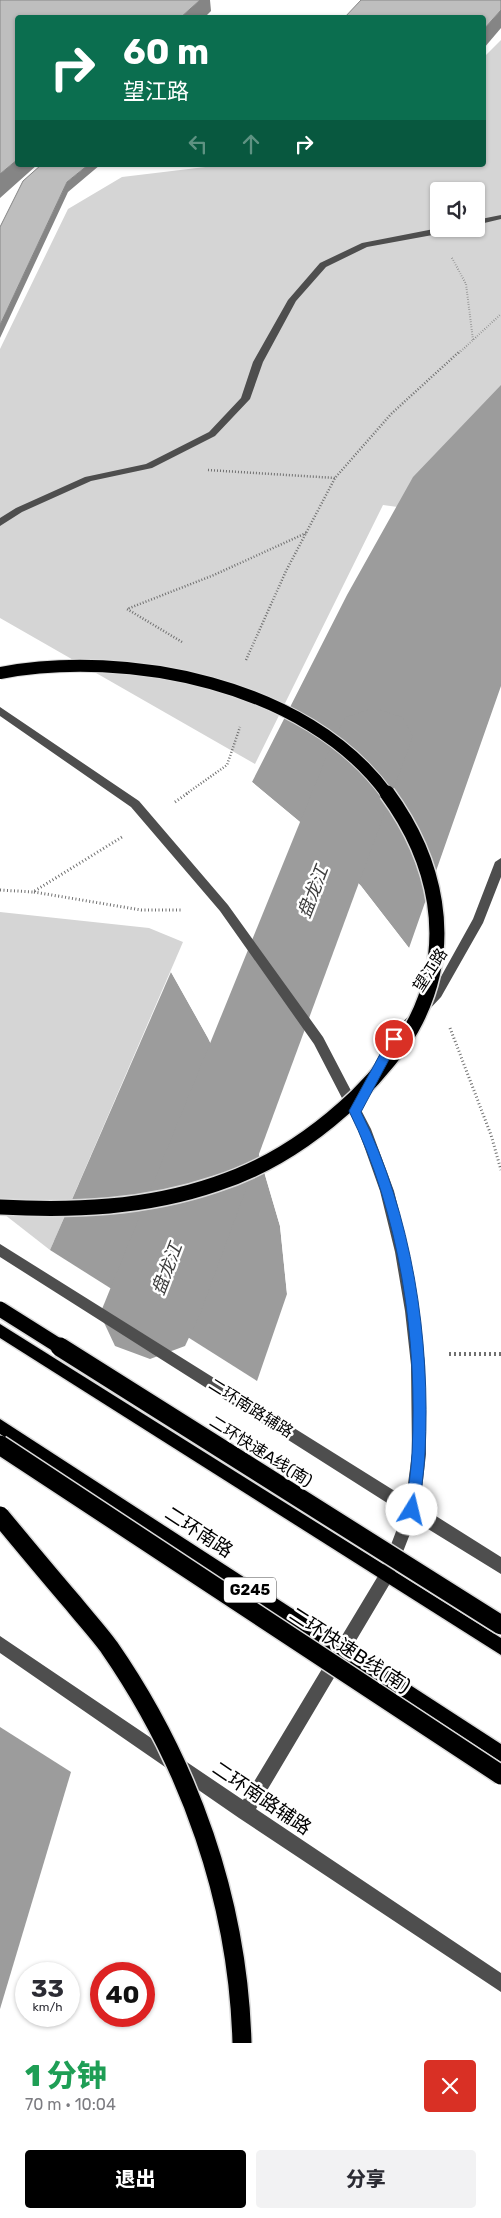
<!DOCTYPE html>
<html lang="zh">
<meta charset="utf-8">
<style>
:root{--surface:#fff;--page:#f2f2f3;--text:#2b2b33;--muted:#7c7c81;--accent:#000}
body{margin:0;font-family:Rubik,"Noto Sans SC",sans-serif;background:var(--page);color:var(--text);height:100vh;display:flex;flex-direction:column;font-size:19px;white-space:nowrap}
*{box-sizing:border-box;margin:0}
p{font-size:16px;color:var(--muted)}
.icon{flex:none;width:28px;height:28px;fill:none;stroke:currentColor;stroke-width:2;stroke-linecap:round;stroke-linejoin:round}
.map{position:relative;height:2043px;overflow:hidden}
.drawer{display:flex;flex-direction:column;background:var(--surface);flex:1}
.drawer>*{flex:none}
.guide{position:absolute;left:15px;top:15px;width:471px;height:152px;border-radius:5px;box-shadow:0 1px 4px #0004;background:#0b6e4f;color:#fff;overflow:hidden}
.controls{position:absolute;left:430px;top:182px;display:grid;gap:10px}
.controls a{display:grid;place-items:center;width:55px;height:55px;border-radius:5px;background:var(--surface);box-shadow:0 1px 4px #0004;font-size:25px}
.speed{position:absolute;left:15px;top:1962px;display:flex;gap:10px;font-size:25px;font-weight:700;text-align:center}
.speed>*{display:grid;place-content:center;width:65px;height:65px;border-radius:50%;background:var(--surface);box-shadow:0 1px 4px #0004;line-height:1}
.speed small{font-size:12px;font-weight:400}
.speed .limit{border:8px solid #d22;background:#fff;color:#111}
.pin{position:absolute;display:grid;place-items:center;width:42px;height:42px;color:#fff;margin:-21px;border:2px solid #fff;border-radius:50%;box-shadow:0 1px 5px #0007}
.me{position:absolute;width:55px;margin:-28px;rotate:9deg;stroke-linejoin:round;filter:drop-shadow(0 0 4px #0008)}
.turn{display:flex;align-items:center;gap:18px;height:105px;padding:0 25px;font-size:22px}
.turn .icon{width:65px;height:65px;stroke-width:2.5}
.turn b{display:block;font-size:35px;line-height:42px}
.lanes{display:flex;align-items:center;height:48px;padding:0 25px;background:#0003;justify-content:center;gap:25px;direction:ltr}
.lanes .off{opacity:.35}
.round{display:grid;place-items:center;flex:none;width:52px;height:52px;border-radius:5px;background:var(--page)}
.overview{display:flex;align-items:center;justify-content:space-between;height:85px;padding:0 25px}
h1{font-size:30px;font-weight:800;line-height:38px;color:#1e9e55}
.primary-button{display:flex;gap:10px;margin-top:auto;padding:10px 25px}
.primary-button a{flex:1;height:58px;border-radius:5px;background:var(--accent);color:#fff;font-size:20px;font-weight:800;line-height:58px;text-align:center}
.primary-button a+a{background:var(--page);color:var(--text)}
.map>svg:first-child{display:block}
</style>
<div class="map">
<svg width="501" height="2043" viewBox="0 0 501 2043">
<rect width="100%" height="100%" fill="#fff"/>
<!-- green -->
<g fill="#d5d5d5" fill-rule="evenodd">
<path d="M501 40V521L383 505 255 764 0 618V349L68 209 122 177 222 165H484V57ZM439 191H476V229H439Z"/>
<polygon points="0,912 149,928 183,942 50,1250 0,1211"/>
</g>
<!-- water -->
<g fill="#9c9c9c">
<polygon points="501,385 501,686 409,948 361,886 300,822 252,782 347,595 413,477"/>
<polygon points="171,972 208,1038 250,1124 280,1226 287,1294 257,1381 50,1250"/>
<polygon points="0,1727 71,1772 0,2009"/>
</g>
<!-- pier -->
<g fill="#fff">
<polygon points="252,782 300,822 361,886 409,948 408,951 359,887 299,824 251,784"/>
<polygon points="172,970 210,1037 252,1123 283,1225 289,1289 287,1294 280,1226 250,1124 208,1038 171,972"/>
</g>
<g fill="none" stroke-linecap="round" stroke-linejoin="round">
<!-- river -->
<polygon fill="#9c9c9c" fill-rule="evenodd" points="374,708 402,717 413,736 200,1314 185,1346 150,1359 115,1346 100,1314 335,736 346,717"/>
<!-- major casing -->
<g stroke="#dbdbdb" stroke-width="3">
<g id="major">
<polygon points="0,1324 501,1638 501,1655 0,1338"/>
<polygon points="0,1419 501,1744 501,1762 0,1434"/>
</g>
</g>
<!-- path-far3 -->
<g stroke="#707070" stroke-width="2" stroke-dasharray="0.5 2" stroke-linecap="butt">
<polyline points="452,258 466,284 473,340"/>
<polyline points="459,353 501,314"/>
</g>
<!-- path-far2 -->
<g stroke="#707070" stroke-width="2.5" stroke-dasharray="1 2" stroke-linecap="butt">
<polyline points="208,470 335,478"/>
<polyline points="182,642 127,609 214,575 306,533"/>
<polyline points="246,660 286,571 335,478 391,414 460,351"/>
<polyline points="186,794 227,765 240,727"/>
</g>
<!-- path-far1 -->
<g stroke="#707070" stroke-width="3" stroke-dasharray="1 2.5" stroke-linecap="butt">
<polyline points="175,802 188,793"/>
<polyline points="0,890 33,892 122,837"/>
<polyline points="34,892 141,910 183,910"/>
<polyline points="450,1028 491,1135 501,1170"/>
</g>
<!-- path -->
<polyline stroke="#707070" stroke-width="4" stroke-dasharray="2 3" stroke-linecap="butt" points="449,1354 501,1354"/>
<!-- minor -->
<g fill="#4e4e4e" fill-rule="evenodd">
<polygon points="501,215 501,219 476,225 476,220"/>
<polygon points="439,228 453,229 449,232 367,247 326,267 296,301 263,362 250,399 215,436 152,468 91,481 22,512 0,526 0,518 16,508 85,477 146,464 209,432 241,398 253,362 288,300 320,263 362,243"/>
<polygon points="0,707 139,801 228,905 323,1037 371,1129 394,1191 409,1252 419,1311 425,1365 426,1454 420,1506 501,1557 501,1574 415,1521 392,1580 256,1809 501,1973 501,1992 239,1818 0,1653 0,1636 243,1800 381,1571 403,1513 0,1257 0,1244 406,1498 412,1454 411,1365 405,1311 395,1252 380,1191 358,1129 314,1044 220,911 131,807 0,716"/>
<polygon points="501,858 501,877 483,923 441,997 398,1043 385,1067 377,1067 375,1063 390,1035 433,991 473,919 495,862"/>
</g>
<!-- major -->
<use href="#major" fill="#000" fill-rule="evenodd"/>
<!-- highway-bridge-far2 casing -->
<g stroke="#dbdbdb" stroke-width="14" stroke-linecap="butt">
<path id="highway-bridge-far2" d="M0 673C127 649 307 684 387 794"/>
</g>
<!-- highway-bridge-far1 casing -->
<g stroke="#dbdbdb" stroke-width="18" stroke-linecap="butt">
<g id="highway-bridge-far1">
<path d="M0 1207C73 1211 146 1208 216 1184 269 1167 316 1135 356 1097 376 1077 404 1045 416 1020 455 942 436 860 387 793"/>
<polyline points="0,1309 62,1348"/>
</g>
</g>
<!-- highway-bridge casing -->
<g stroke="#dbdbdb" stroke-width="22" stroke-linecap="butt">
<g id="highway-bridge">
<polyline points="60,1347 501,1625"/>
<polyline points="0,1445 501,1775"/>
<path d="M0 1516C24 1545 48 1574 73 1603 85 1618 98 1632 109 1647 190 1764 238 1901 242 2043"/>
</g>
</g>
<!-- highway-bridge-far2 -->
<use href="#highway-bridge-far2" stroke="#000" stroke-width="12"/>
<!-- highway-bridge-far1 -->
<use href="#highway-bridge-far1" stroke="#000" stroke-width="15"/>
<!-- highway-bridge -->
<use href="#highway-bridge" stroke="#000" stroke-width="19"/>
</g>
<!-- wall -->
<polygon fill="#a3a3a3" points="122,165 171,165 171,166"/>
<!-- shaded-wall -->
<g fill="#858585">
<polygon points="200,0 210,0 211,11 204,18 180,18"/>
<polygon points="501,10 501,28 484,48 484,29"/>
<polygon points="18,159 18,165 37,165 0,198 0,174"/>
<polygon points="88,165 100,165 68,192 0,338 0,325 67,182"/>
</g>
<!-- building -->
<g fill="#bebebe" stroke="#858585">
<polygon points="0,0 200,0 180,18 18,18 18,159 0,174"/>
<polygon points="361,0 501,0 501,10 484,29 484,18 344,18"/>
<polygon points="41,165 88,165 67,182 0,325 0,227 23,181"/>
</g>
<!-- route -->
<path fill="#1a73e8" stroke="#114b97" d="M394 1035 400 1039 361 1112C412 1214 431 1339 425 1453 424 1472 421 1491 419 1510L417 1515 412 1516 408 1515 406 1510C408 1491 411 1472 412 1453 418 1339 400 1214 349 1111L390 1036Z"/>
<g text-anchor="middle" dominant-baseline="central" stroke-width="5" stroke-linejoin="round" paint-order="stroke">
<!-- shield labels -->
<rect fill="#fff" stroke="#4c4c4c" stroke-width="1" x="224" y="1577.5" width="52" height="25" rx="4"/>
<g font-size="15" font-weight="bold" fill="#000">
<text x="250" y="1590">G245</text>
</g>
<!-- street labels -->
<g font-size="16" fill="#000" stroke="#fff">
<text transform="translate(430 970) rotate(-57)">望江路</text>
<text transform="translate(251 1408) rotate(32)">二环南路辅路</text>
<text transform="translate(261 1451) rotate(32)">二环快速A线(南)</text>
</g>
<!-- water labels -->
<g font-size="18" font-style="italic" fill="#3d3d3d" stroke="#fff">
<text transform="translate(313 892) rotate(-69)">盘龙江</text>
<text transform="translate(167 1269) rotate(-69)">盘龙江</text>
</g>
<!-- near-street labels -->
<g font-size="19" fill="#000" stroke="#fff">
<text transform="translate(199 1532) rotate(33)">二环南路</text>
<text transform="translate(350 1650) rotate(33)">二环快速B线(南)</text>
<text transform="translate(262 1798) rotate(34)">二环南路辅路</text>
</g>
</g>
</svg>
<div class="controls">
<a><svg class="icon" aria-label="sound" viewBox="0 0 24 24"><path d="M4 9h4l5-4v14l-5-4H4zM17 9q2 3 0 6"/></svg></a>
</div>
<div class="speed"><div>33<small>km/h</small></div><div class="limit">40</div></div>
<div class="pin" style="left:394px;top:1039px;background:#d93025"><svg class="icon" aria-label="arrive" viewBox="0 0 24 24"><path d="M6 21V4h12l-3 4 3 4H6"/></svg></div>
<svg class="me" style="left:412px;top:1510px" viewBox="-20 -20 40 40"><circle r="19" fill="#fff"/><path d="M0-13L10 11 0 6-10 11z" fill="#1a73e8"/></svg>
<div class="guide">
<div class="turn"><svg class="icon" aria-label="right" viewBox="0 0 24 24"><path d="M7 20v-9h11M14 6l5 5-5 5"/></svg><div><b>60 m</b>望江路</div></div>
<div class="lanes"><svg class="icon off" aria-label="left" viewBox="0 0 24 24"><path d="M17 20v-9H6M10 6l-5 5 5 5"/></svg><svg class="icon off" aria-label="ahead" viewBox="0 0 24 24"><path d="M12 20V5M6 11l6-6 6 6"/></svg><svg class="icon" aria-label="right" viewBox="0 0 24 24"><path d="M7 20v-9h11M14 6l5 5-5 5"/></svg></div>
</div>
</div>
<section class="drawer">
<div class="overview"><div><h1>1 分钟</h1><p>70 m · 10:04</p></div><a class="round" style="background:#d93025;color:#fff"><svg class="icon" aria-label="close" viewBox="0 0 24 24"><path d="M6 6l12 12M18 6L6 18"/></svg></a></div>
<div class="primary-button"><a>退出</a><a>分享</a></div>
</section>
